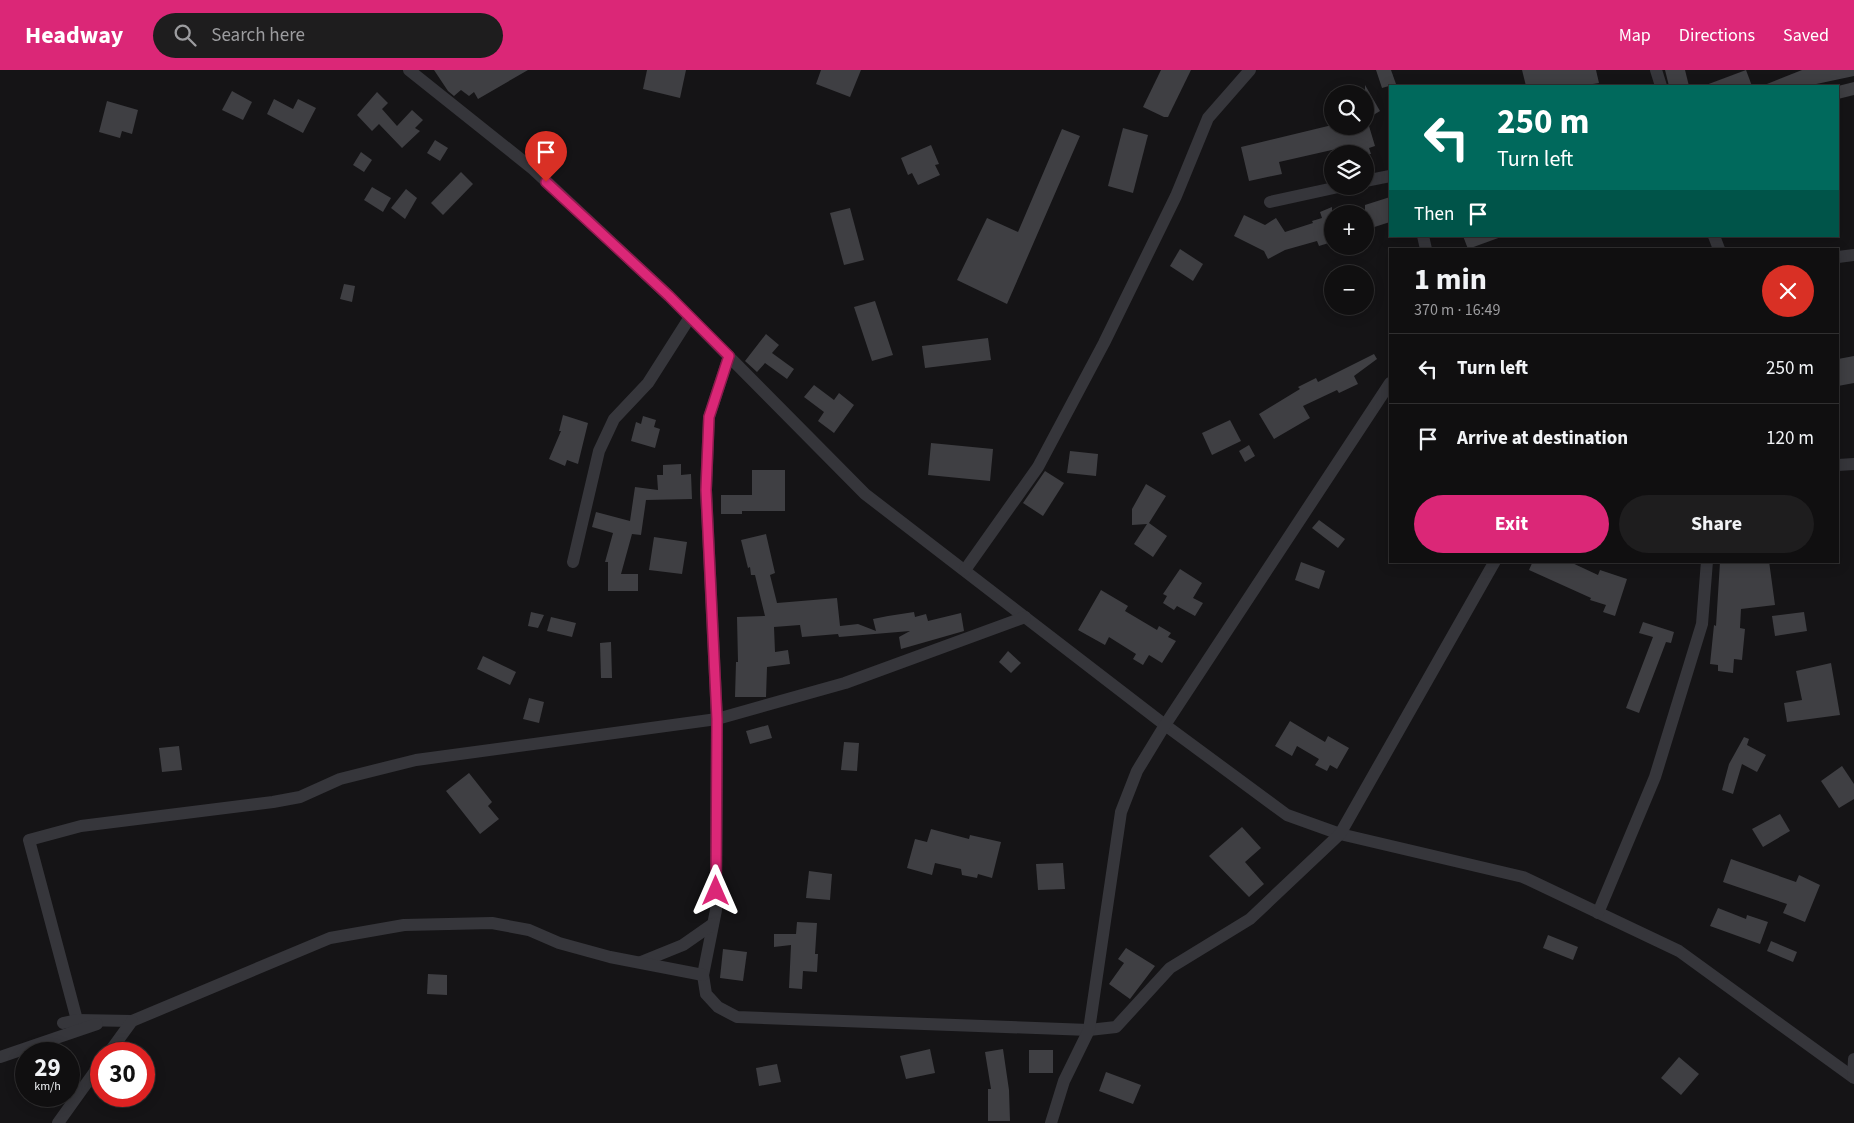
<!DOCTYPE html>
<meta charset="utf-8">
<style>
:root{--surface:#100f10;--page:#1e1d1e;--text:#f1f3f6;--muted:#9c9c9f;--line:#302f30;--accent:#db2777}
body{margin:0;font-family:"Source Sans 3",sans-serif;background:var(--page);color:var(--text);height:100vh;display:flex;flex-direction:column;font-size:19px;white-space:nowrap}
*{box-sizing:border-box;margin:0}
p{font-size:16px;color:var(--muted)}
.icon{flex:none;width:28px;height:28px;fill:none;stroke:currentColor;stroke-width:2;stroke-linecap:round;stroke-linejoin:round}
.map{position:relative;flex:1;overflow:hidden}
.panel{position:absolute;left:1389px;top:178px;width:450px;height:315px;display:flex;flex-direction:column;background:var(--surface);border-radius:0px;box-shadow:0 2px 12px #0003,0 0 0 1px var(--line)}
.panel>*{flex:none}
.top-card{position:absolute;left:1389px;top:15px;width:450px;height:152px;border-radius:0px;box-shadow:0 2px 12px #0003,0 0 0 1px var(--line);background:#00695c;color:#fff;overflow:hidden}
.controls{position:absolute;left:1324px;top:15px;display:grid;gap:10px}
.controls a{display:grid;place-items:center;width:50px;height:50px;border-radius:50%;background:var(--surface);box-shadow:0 2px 12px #0003,0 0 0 1px var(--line);font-size:25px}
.speed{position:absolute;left:15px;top:972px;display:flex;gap:10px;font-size:25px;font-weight:700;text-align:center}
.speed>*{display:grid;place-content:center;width:65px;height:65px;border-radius:50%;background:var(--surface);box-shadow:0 2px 12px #0003,0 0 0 1px var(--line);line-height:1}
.speed small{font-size:12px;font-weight:400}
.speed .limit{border:8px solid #d22;background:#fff;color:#111}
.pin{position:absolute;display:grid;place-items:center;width:42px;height:42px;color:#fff;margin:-51px -21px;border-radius:50% 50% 50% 0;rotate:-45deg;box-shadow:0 0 5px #0007}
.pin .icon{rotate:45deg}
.me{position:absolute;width:55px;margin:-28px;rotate:0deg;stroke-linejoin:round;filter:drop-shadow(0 0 4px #0008)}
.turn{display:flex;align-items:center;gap:18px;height:105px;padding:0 25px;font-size:22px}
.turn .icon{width:65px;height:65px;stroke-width:2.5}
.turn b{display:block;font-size:35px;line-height:42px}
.then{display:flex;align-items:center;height:48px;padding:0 25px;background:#0003;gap:10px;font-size:19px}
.round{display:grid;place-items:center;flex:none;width:52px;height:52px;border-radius:26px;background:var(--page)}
.overview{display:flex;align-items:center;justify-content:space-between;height:85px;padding:0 25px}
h1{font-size:30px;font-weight:700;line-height:38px}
.button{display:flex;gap:10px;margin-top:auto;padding:10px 25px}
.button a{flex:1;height:58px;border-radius:30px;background:var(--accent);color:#fff;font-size:20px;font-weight:700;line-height:58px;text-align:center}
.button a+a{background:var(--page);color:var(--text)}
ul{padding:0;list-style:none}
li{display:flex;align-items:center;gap:15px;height:70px;padding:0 25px;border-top:1px solid var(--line)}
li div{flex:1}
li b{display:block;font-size:19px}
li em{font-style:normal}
header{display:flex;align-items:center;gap:30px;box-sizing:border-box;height:70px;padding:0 25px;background:var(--accent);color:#fff}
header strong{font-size:24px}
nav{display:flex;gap:28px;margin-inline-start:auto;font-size:18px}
.search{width:350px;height:45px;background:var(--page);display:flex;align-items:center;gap:12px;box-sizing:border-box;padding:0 18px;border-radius:28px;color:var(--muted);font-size:19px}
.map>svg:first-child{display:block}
</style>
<header>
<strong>Headway</strong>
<div class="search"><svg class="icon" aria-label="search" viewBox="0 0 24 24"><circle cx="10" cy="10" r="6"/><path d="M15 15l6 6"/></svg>Search here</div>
<nav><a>Map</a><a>Directions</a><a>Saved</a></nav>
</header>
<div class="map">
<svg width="1854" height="1053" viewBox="0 0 1854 1053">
<rect width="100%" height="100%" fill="#151416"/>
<!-- building -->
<g fill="#3f3f43">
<polygon points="434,0 528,0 478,29 474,22 469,26 461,20 454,26 448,21"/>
<polygon points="647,0 686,0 680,28 643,19"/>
<polygon points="821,0 861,0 850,27 816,14"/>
<polygon points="1161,0 1191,0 1168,47 1164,47 1143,37"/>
<polygon points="1376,0 1391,0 1396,14 1382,18"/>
<polygon points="1522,0 1596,0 1599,13 1581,16 1526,16"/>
<polygon points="1665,0 1685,0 1689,16 1669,16"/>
<polygon points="1746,0 1752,16 1707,16 1706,15"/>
<polygon points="1802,0 1854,0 1854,6 1807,16 1762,16"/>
<polygon points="1854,12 1854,25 1838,29 1838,16"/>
<polygon points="1365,15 1380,41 1365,50"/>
<polygon points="232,21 252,32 243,50 222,40"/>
<polygon points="377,22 388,33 382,39 397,56 412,40 423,50 415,58 420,61 402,78 379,54 372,61 357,45"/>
<polygon points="274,29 293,39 298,29 316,38 303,63 267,44"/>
<polygon points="107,31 138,40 132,64 122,61 120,68 99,62"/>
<polygon points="1328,56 1369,56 1375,76 1369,78 1371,84 1347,84 1345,77 1279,92 1282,104 1249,111 1241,77"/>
<polygon points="1123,58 1148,65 1133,123 1108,116"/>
<polygon points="1062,59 1080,66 1007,234 957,210 987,148 1018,162"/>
<polygon points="435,70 448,78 440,91 427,83"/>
<polygon points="931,75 939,94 935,95 940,105 918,115 912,103 908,105 901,88"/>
<polygon points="361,82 372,90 364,102 353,95"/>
<polygon points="461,102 473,114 443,145 431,133"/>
<polygon points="372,117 391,128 383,142 364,130"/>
<polygon points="406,119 417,128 405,149 391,138"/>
<polygon points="1390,127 1390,152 1365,160 1365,135"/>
<polygon points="1332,137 1332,172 1319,176 1317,171 1285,180 1268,189 1264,181 1234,166 1244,145 1265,155 1276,148 1285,162 1313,153 1312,151 1322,148 1320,142"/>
<polygon points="850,138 864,190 844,195 830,143"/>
<polygon points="1463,166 1501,166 1501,167 1468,179"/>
<polygon points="1180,179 1203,194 1193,211 1170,196"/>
<polygon points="344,214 355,216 352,232 340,229"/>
<polygon points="875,231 893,285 872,291 854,237"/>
<polygon points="766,264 779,275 772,283 794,299 787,309 765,293 757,302 745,291"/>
<polygon points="988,268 991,290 925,298 922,276"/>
<polygon points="1374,284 1377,289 1354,306 1358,314 1339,323 1337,320 1303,336 1310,348 1274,369 1259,344 1300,319 1298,317 1316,308 1318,312"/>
<polygon points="1854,286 1854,313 1838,316 1838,289"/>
<polygon points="814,315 834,330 839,323 854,335 834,363 818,351 824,342 804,327"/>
<polygon points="563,345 588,353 578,394 567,390 565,396 549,389 561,361 559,361"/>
<polygon points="643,346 656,350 654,357 660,359 655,378 631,371 636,352 641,354"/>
<polygon points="1230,350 1241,371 1212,385 1202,363"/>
<polygon points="931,373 993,379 990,411 928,405"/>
<polygon points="1249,375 1255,386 1245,392 1239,381"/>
<polygon points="1070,381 1098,384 1096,406 1067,403"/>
<polygon points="681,394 681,405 691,404 692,429 646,430 641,465 632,464 621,504 638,504 638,521 608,521 608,492 605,492 613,463 592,457 596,442 630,451 635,417 658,420 657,405 663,405 663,395"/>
<polygon points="752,400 785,400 785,441 742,441 742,444 721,444 721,425 752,425"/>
<polygon points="1045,401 1064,413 1043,446 1023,433"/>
<polygon points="1146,414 1166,426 1149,453 1167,466 1153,487 1134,474 1147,454 1132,455 1132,439"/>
<polygon points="1319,450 1345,469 1338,478 1312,458"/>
<polygon points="766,464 775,503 770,505 777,533 837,528 840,556 858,554 876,561 873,549 888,546 914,542 915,547 926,544 928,551 961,543 964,561 901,579 899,567 910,561 839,567 838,564 802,567 800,555 774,557 775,582 788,580 790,594 767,597 766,627 735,627 736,592 738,592 737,547 765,546 755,505 751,505 750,497 748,498 741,470"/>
<polygon points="654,467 687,472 682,504 649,500"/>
<polygon points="1533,491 1568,491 1598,505 1600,500 1627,509 1615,546 1603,542 1606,535 1590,530 1591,528 1529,500"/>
<polygon points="1769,491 1775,535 1741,539 1740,558 1745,559 1742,590 1734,589 1733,603 1718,601 1718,595 1710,594 1714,555 1716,556 1720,492 1747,494"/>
<polygon points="1301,492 1325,501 1319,519 1295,510"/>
<polygon points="1180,499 1202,513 1193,528 1203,533 1195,546 1177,536 1174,540 1163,533 1167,526 1163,524"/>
<polygon points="1101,520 1128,536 1125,541 1157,560 1159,556 1171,563 1168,567 1176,571 1162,593 1149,585 1143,595 1133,589 1136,584 1109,567 1105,575 1078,560"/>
<polygon points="531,542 544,545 538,558 528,556"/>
<polygon points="1804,542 1807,561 1775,566 1772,546"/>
<polygon points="551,547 576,553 572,567 547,561"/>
<polygon points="1643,552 1674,562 1671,573 1666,572 1639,643 1626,638 1653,567 1639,563"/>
<polygon points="611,572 612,608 601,608 600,573"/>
<polygon points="1008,581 1021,593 1011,603 999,592"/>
<polygon points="483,586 516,602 510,615 477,599"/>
<polygon points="1831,593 1840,645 1787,652 1784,633 1802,630 1796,601"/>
<polygon points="529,628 544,632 539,653 523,649"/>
<polygon points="1290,651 1325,672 1328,666 1349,678 1337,699 1330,695 1327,701 1315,695 1319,689 1297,676 1292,686 1275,676"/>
<polygon points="768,655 772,668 750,674 746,661"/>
<polygon points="1744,667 1749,669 1747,675 1766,685 1757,702 1742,694 1733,724 1722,720 1729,694"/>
<polygon points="844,672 859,673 857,701 841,700"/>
<polygon points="179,676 182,700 162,702 159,678"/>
<polygon points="1842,696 1854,714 1854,729 1839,738 1821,711"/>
<polygon points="469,703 492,732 488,736 499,749 480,764 446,721"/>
<polygon points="1780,744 1790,761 1763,777 1752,759"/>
<polygon points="1242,757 1261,778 1245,792 1264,814 1249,827 1209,786"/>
<polygon points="931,759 969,769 970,765 1001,772 992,808 978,804 977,808 962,805 961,799 935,793 932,805 907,798 915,769 927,772"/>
<polygon points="1731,789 1796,812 1799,805 1820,815 1805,852 1783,843 1787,834 1723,812"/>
<polygon points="1063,793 1065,819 1038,820 1036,794"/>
<polygon points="809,801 832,804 830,830 806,828"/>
<polygon points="1718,838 1746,849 1747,845 1768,852 1760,874 1710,856"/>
<polygon points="797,852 817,853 815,884 818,884 817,902 803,901 802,919 789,918 791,875 774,877 774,864 796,864"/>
<polygon points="1548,865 1578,877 1573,890 1543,878"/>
<polygon points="1771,871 1797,882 1793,892 1767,881"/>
<polygon points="1126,878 1155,896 1130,929 1109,914 1124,893 1118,889"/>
<polygon points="723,879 747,882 743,911 720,908"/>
<polygon points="428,904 447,905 447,925 427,924"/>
<polygon points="930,979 935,1003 906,1009 900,986"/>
<polygon points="1003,979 1009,1020 1010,1051 988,1051 988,1019 991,1019 985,982"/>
<rect x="1029" y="980" width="24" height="23"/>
<polygon points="1679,987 1699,1004 1681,1025 1661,1008"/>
<polygon points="777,994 781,1012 759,1016 756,998"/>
<polygon points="1106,1002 1141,1015 1133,1034 1099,1021"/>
</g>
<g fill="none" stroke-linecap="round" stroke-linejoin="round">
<!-- minor -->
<g stroke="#36363b" stroke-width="12">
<polyline points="409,0 533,99 669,226 865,424 1165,655 1287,745 1340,764 1523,807 1679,881 1854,1008"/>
<polyline points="1656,0 1661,16"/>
<polyline points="1365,111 1390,106"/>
<polyline points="1270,132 1343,116"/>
<polyline points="1423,166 1426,179"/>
<polyline points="1714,166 1719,179"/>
<polyline points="1838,187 1854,185"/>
<polyline points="729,286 709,347 706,420 717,649 716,840 703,905 706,924 718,937 737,947 1089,960 1116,957 1170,898 1250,849 1340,764 1495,491"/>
<polyline points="1838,395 1854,394"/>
<polyline points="573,492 599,381 614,349 648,313 690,247"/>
<polyline points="965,500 1038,397 1104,273 1176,126 1208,48 1250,0"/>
<polyline points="1598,843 1655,707 1702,554 1707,491"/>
<polyline points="641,892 683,875 713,854"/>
<polyline points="77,950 29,770 81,756 273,732 300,727 340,709 416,690 717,649 845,613 1025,547"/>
<polyline points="63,953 77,950 132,951 330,868 404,855 492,853 529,860 559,873 610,887 703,905"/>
<polyline points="108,984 132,951"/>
<polyline points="0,987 97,954"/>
<polyline points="1853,1007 1854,989"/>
<polyline points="58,1053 101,993"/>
<polyline points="1051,1053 1064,1011 1089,960 1121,742 1137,701 1165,655 1390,313"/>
</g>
</g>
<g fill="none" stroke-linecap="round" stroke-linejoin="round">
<!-- route casing -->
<g stroke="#8e194d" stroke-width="12">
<polyline id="route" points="546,112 669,226 729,286 709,347 706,420 717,649 716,821"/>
</g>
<!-- route -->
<use href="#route" stroke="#db2777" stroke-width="9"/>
</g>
</svg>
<div class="controls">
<a><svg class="icon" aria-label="search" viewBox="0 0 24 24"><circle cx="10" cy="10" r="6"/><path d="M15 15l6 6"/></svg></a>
<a><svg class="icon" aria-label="layers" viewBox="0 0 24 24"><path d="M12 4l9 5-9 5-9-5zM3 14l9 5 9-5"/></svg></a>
<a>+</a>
<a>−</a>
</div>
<div class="speed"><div>29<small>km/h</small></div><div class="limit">30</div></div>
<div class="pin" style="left:546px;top:112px;background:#d93025"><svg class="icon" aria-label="arrive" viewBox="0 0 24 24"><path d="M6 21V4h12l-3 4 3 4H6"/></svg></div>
<svg class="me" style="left:716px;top:821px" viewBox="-20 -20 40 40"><path d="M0-17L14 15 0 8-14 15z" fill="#db2777" stroke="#fff" stroke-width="4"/></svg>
<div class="top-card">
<div class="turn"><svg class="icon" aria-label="left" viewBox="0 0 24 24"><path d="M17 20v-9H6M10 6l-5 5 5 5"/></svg><div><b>250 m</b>Turn left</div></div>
<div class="then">Then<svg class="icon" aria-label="arrive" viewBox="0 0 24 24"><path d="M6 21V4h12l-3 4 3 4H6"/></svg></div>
</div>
<section class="panel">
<div class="overview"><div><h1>1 min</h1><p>370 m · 16:49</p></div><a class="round" style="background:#d93025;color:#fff"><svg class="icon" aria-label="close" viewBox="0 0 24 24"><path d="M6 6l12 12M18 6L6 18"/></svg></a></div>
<ul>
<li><svg class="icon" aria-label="left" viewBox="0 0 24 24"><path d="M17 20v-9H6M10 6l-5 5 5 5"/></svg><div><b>Turn left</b></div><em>250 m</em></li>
<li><svg class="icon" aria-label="arrive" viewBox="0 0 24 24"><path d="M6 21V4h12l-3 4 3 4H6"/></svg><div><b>Arrive at destination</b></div><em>120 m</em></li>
</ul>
<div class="button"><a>Exit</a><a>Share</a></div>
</section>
</div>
